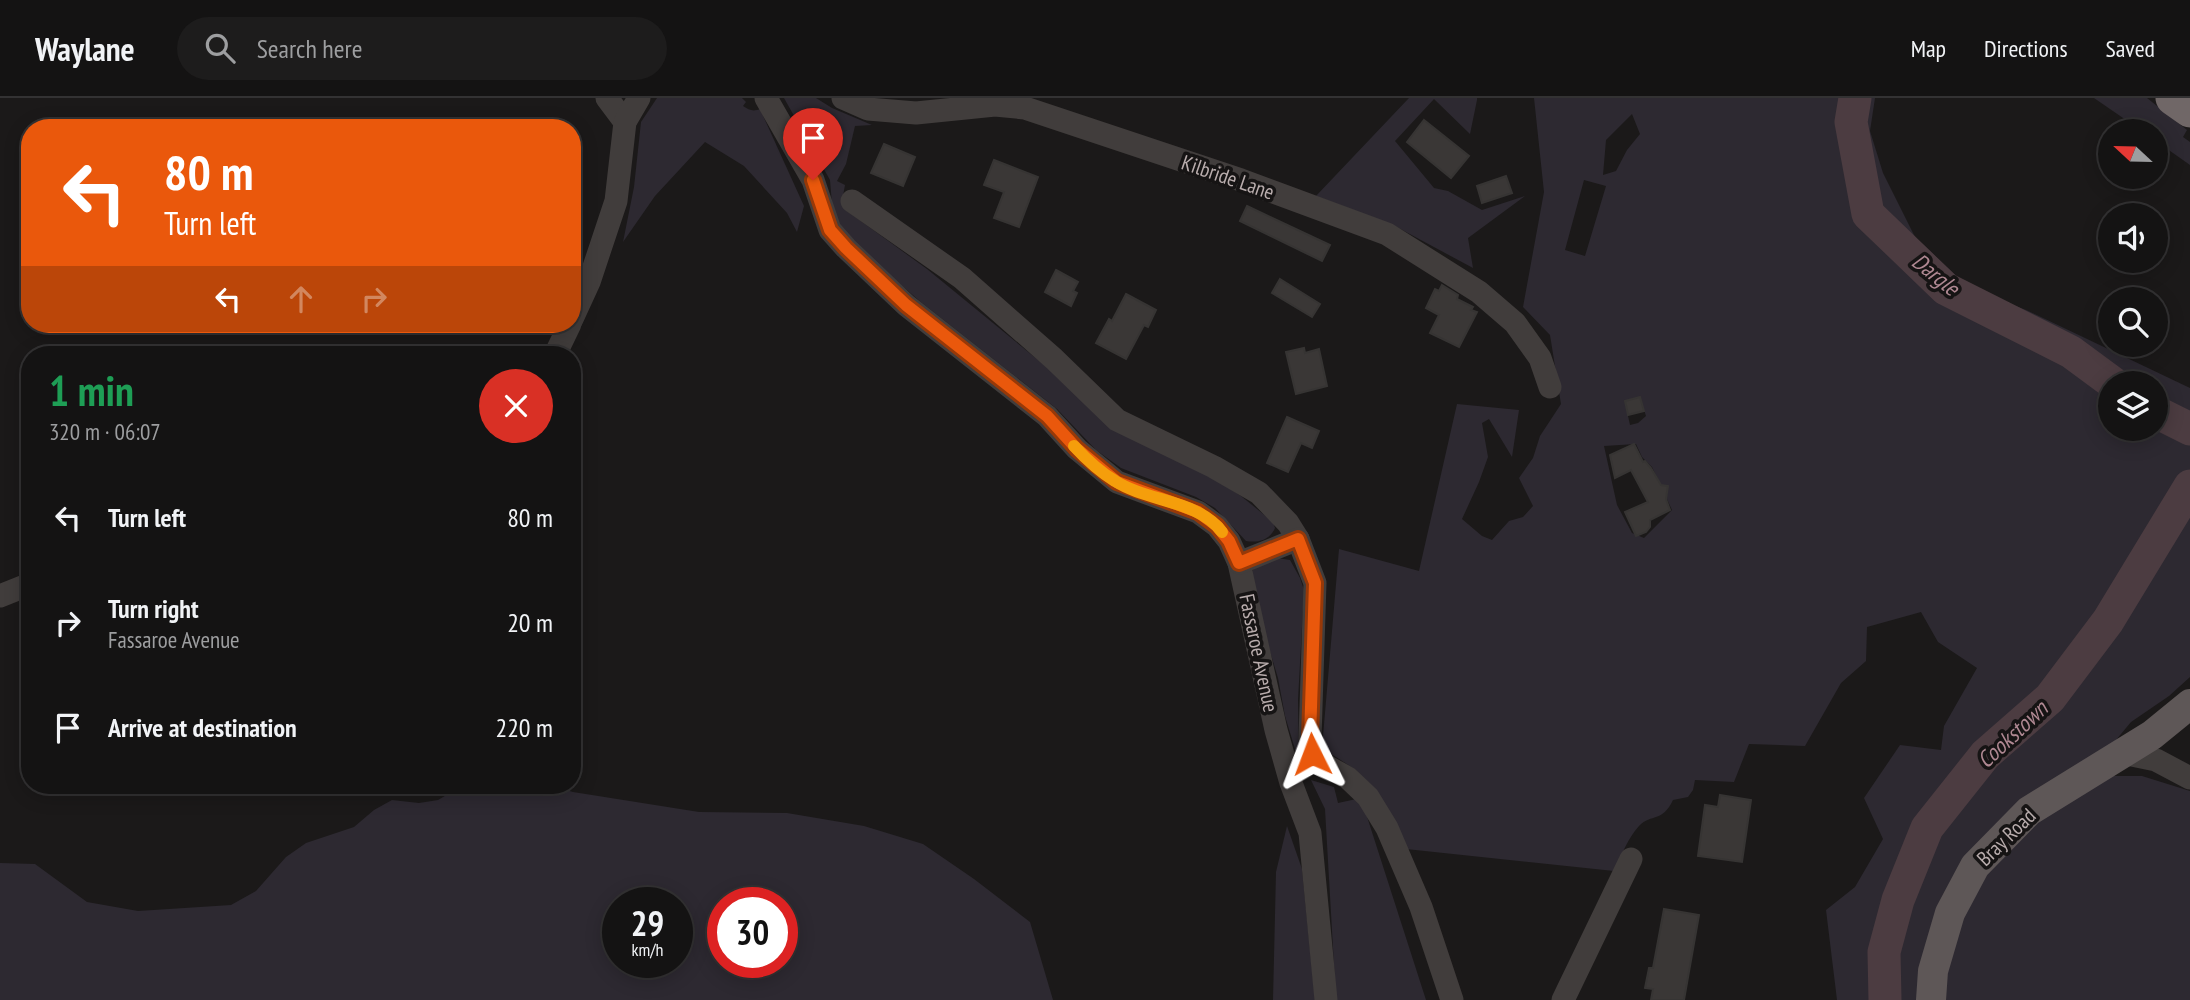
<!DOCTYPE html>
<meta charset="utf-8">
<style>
:root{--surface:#141313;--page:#1d1c1c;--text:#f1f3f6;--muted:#9d9ea0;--line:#333233}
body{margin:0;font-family:"PT Sans Narrow",sans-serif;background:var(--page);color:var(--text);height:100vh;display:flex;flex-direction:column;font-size:26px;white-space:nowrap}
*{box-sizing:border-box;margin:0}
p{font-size:23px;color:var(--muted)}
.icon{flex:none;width:38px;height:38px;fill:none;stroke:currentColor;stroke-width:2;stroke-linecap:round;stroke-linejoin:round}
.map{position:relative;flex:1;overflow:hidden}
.details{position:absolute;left:21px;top:248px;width:560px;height:448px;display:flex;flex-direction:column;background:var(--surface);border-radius:28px;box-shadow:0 4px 18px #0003,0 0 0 2px var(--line)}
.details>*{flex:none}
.guide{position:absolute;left:21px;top:21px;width:560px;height:214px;border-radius:28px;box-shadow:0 4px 18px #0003,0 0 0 2px var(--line);background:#ea580c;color:#fff;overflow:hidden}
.needle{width:46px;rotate:292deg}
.buttons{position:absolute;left:2098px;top:21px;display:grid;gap:14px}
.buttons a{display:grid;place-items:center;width:70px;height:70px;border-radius:50%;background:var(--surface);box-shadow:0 4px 18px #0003,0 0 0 2px var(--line);font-size:35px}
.speed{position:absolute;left:602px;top:789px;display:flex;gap:14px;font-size:35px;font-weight:700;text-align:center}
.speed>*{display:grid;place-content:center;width:91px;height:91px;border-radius:50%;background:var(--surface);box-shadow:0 4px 18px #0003,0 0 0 2px var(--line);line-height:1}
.speed small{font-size:18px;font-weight:400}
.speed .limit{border:10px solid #d22;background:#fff;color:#111}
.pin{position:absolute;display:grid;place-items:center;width:60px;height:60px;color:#fff;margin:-72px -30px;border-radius:50% 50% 50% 0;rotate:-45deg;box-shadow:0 0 7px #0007}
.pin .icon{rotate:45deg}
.me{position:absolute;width:77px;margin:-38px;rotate:357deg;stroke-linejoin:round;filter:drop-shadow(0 0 5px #0008)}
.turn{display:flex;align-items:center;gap:24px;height:147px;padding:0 28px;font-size:32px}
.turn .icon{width:91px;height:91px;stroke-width:2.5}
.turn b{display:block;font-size:49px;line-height:60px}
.lanes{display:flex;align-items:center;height:66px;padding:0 28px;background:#0003;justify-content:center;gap:35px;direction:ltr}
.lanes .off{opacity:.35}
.round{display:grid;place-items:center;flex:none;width:74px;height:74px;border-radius:37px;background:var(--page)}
.summary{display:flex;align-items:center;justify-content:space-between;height:119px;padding:0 28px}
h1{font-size:42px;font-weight:700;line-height:52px;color:#1e9e55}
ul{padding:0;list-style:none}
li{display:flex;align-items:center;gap:21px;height:105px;padding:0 28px}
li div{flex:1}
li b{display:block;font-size:26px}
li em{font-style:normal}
header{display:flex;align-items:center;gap:42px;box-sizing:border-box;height:98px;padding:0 35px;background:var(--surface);border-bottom:2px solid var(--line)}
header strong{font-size:33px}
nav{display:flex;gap:38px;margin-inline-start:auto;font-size:24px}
.search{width:490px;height:63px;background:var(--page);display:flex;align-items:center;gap:18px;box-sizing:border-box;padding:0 24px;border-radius:38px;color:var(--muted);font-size:26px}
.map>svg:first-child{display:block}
</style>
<header>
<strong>Waylane</strong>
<div class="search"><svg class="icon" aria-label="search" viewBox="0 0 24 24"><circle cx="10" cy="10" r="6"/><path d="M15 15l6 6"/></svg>Search here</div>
<nav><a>Map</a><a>Directions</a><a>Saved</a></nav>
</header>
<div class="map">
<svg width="2190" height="902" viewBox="0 0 2190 902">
<rect width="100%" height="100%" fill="#1b1919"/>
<!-- green -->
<g fill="#2d2931" fill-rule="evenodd">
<path d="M657 0H742L746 4 743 8C749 12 753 14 760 11L804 108 797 134 787 115 744 68 705 44 655 98 623 144 634 89 641 24Z"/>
<path d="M784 0H816L832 10 872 27 855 28 846 66 837 83 845 87 842 103 847 113 927 171 1054 275 1241 398 1273 424 1275 430C1270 442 1258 445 1246 443L1215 410 1196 399 1121 370 1096 352 1057 311 922 205 854 146 837 123 832 106 830 82Z"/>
<polygon points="1409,0 1477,0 1477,2 1470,36 1434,1 1395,43 1434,90 1448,93 1482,112 1525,98 1468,140 1473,170 1393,127 1316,98"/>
<path d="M1534 0H1875L1870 33 1883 75 1915 139 1969 190 2026 212 2190 290V579L2169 598 2131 624 2086 678H2142L2190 693V902H1837L1826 812 1855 789 1883 741 1864 700 1900 647 1941 652 1944 628 1977 570 1938 544 1921 514 1867 529 1866 563 1841 585 1805 648 1749 646 1734 684 1695 682 1693 692 1688 699 1673 702C1662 725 1652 715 1639 728 1628 740 1621 758 1614 773L1406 751 1372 691 1356 672 1322 650 1339 451 1419 473 1457 306 1519 312 1512 359 1489 321 1482 325 1488 359 1479 384 1462 421 1482 438 1492 442 1509 423 1523 419 1533 408 1519 380 1533 360 1540 338 1561 306 1550 237 1523 209 1544 94ZM1632 16 1640 36 1627 52 1616 73 1603 77 1606 42ZM1584 82 1606 88 1585 158 1565 152ZM2110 285H2156V331H2110ZM1640 299 1646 318 1638 325 1630 327 1625 304ZM1636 346 1642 359 1652 369 1672 412 1644 440 1632 435 1617 407 1604 348Z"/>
<polygon points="2094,0 2147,0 2187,32 2183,39 2190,44 2190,67 2156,43 2156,33 2142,33"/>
<polygon points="1277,460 1290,462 1300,480 1304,492 1298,602 1299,664 1285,618 1278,580 1265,537 1252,473 1257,467"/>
<polygon points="1311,682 1334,689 1338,705 1361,700 1426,902 1336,902 1325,711"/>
<path d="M462 688H553L573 694 699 714 787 715 864 728 923 746 974 781 1030 824 1053 902H0V765L35 766 87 804 138 813 231 807 256 793 286 759 306 745 354 729 374 712 392 702 419 705 438 702ZM618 805H677V864H618ZM723 805H782V864H723Z"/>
<polygon points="1287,728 1302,771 1315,902 1273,902 1276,774"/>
</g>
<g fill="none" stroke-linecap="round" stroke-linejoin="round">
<!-- river -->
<g stroke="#4c3c41" stroke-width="33">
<polyline points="1855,0 1851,24 1868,116 1946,191 2071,254 2113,285"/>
<polyline points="2156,314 2190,331"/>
<polyline points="1885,902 1884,854 1898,802 1927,730 1985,657 2050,600 2108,523 2190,388"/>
</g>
</g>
<!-- building -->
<g fill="#3a3736" stroke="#363433" stroke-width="2">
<polygon points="1424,22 1469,58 1451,80 1407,44"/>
<polygon points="884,46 915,59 903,88 871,75"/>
<polygon points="994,62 1038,79 1019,129 994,120 1004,94 984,87"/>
<polygon points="1506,78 1512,95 1482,105 1477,88"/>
<polygon points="1247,108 1330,147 1322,163 1240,123"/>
<polygon points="1056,172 1078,184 1073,193 1077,195 1071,208 1045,194"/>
<polygon points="1280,181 1320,206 1312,219 1272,195"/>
<polygon points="1442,187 1458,197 1457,201 1473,209 1471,212 1477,214 1459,249 1430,235 1439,217 1426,210 1435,191 1439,193"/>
<polygon points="1126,196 1156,212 1148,229 1144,227 1126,261 1096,245 1109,221 1112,223"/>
<polygon points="1304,250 1305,255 1319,251 1327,288 1296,296 1286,254"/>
<polygon points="1640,299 1644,313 1628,317 1625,303"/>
<polygon points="1287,319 1319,333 1312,350 1301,345 1288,374 1267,365"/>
<polygon points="1634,346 1643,364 1645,363 1651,370 1661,387 1668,388 1666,401 1670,412 1650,422 1650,429 1646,434 1636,438 1625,414 1648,404 1631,372 1615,380 1610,357"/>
<polygon points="1720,697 1751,702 1742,764 1698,758 1705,707 1718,709"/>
<polygon points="1664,811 1699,817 1684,902 1651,902 1653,891 1645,890 1649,870 1653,870"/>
</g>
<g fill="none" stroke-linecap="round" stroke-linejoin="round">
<!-- minor -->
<g stroke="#413d3c" stroke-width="23">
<polyline points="607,0 625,24"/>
<polyline points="766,0 813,82 830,132 846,150 906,207 1047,318 1077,351 1117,384 1198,414 1217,428 1229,443 1239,465 1276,632 1291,685 1310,735 1326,902"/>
<polyline points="843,0 868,11 916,15 995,7 1025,10 1241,82 1387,136 1479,194 1515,225 1540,260 1550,289"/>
<polyline points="852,103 962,180 1054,261 1117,322 1214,369 1259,395 1288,425 1298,441 1315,485 1310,640 1312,656 1319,664 1348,680 1368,699 1387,730 1421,809 1452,902"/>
<polyline points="572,221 589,184 616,103 625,24 639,0"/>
<polyline points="555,257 570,226"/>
<polyline points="1239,465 1298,441"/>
<polyline points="0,498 30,486"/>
<polyline points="2122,655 2156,662 2190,680"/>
<polyline points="1563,902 1631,761"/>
</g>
<!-- major -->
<polyline stroke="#5e5757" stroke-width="30" points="1931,902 1933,873 1950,815 1975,768 2029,713 2152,637 2190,606"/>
<!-- highway -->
<polyline stroke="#706767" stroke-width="35" points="2173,0 2190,12"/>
</g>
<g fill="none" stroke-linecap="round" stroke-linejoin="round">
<!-- route casing -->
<g stroke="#983908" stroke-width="18">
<polyline id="route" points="813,82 830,132 846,150 906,207 1047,318 1077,351 1117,384 1198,414 1217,428 1229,443 1239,465 1298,441 1315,485 1310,640 1312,656"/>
</g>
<!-- route -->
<use href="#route" stroke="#ea580c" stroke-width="12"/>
<!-- slow -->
<path stroke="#f59e0b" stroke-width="12" d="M1074 348C1086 361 1100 374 1115 383 1148 404 1198 402 1222 434"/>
</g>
<g text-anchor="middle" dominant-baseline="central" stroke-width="7" stroke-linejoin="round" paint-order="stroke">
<!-- street labels -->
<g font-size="21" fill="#b9adad" stroke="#161414">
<text transform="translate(1228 79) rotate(19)">Kilbride Lane</text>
<text transform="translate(1259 555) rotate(78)">Fassaroe Avenue</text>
<text transform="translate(2006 739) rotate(-44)">Bray Road</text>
</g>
<!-- water labels -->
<g font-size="23" font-style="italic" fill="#af8892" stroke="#161414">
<text transform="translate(1936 176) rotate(39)">Dargle</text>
<text transform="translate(2012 636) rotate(-43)">Cookstown</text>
</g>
</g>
</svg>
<div class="buttons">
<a><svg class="needle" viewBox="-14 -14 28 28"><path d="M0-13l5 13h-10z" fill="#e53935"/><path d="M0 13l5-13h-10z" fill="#9d9ea0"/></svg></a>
<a><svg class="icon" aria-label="sound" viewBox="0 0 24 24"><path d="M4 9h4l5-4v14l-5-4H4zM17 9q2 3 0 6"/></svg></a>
<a><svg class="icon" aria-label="search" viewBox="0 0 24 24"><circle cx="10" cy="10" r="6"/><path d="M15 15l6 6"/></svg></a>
<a><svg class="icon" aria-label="layers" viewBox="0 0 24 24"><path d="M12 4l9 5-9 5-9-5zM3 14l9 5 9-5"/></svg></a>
</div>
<div class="speed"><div>29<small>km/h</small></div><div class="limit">30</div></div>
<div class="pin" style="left:813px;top:82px;background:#d93025"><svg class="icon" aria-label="arrive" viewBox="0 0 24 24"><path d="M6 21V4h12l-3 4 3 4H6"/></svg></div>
<svg class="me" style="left:1312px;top:656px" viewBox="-20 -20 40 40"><path d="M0-17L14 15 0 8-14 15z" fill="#ea580c" stroke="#fff" stroke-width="4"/></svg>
<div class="guide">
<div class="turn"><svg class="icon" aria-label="left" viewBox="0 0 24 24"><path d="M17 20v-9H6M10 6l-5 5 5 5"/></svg><div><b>80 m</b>Turn left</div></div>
<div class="lanes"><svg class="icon" aria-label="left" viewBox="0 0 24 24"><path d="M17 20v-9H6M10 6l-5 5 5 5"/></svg><svg class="icon off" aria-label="ahead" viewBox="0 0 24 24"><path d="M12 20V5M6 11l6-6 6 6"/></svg><svg class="icon off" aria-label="right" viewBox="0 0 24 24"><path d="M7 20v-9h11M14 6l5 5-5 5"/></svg></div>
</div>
<section class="details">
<div class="summary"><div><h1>1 min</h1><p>320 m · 06:07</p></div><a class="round" style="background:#d93025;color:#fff"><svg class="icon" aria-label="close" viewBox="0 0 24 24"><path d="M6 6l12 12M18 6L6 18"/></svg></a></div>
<ul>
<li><svg class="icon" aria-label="left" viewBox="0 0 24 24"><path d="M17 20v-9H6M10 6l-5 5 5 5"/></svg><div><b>Turn left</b></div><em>80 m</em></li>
<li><svg class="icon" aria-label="right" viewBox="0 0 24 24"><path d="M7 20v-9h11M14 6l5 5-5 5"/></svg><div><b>Turn right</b><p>Fassaroe Avenue</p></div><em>20 m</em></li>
<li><svg class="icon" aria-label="arrive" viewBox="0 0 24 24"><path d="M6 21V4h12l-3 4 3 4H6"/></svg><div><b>Arrive at destination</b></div><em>220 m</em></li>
</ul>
</section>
</div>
